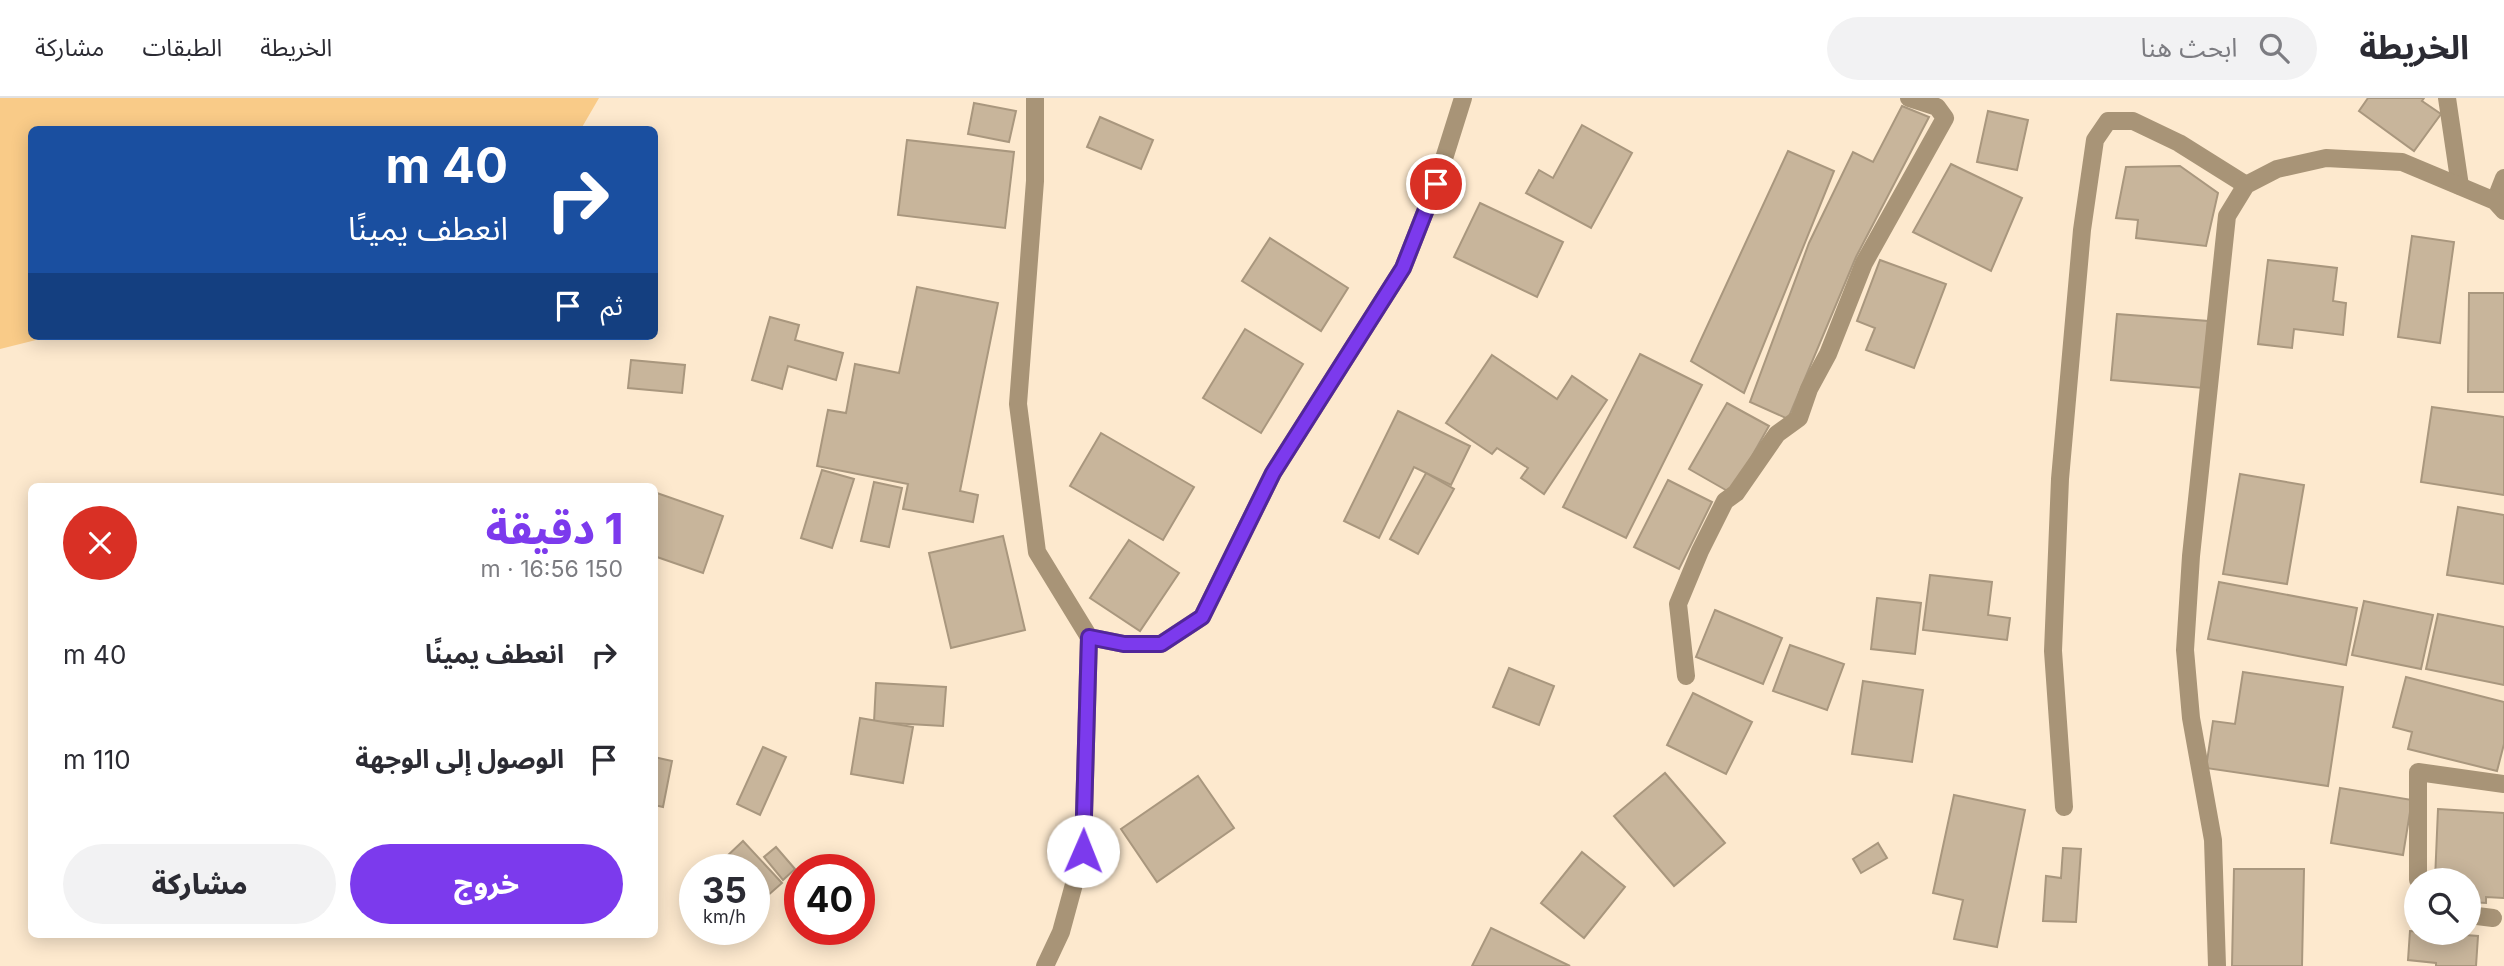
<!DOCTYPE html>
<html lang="ar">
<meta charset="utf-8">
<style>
:root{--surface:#fff;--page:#f2f2f3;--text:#2b2b33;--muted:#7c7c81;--line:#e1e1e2;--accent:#7c3aed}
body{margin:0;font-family:Inter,"Noto Sans Arabic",sans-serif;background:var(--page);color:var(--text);direction:rtl;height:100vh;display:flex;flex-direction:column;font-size:26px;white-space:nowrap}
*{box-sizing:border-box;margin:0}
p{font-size:23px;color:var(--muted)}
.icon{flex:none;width:38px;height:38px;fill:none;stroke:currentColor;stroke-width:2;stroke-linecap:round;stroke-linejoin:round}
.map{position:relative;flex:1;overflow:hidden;direction:ltr}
.side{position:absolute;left:28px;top:385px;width:630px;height:455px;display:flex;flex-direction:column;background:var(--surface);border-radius:10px;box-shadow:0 4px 18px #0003;direction:rtl}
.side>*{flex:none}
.hud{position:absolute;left:28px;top:28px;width:630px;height:214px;border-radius:10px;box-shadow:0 4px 18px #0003;direction:rtl;background:#1a4fa0;color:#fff;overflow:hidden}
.controls{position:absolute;left:2404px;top:770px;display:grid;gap:14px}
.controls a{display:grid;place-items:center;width:77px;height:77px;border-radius:50%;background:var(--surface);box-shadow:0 4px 18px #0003;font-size:35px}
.speed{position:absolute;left:679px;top:756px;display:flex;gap:14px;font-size:35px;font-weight:700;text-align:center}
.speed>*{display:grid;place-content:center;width:91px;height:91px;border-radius:50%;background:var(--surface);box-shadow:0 4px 18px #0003;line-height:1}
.speed small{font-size:18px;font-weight:400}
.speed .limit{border:10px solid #d22;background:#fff;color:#111}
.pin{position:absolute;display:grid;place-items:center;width:60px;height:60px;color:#fff;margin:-30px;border:4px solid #fff;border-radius:50%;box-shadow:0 2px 7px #0007}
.me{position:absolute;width:77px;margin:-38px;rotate:1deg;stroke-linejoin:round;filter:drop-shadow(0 0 5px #0008)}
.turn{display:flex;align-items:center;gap:24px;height:147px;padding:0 35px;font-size:32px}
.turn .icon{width:91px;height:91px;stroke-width:2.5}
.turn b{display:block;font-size:49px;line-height:60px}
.then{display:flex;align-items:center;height:66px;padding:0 35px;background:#0003;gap:14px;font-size:26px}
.round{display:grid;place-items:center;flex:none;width:74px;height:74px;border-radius:37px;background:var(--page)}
.head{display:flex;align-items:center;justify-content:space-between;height:119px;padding:0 35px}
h1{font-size:42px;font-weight:800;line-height:52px;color:var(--accent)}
.button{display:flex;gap:14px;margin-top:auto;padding:14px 35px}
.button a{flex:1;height:80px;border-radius:42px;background:var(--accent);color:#fff;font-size:28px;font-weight:800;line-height:80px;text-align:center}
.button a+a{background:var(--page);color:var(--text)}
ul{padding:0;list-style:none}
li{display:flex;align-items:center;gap:21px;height:105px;padding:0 35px}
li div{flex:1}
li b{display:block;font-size:26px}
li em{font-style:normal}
header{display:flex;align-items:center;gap:42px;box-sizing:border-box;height:98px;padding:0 35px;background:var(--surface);border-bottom:2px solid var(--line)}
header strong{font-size:33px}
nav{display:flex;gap:38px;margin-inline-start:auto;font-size:24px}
.search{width:490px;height:63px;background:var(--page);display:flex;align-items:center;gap:18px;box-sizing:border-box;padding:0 24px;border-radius:38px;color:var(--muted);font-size:26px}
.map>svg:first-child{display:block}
</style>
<header>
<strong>الخريطة</strong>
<div class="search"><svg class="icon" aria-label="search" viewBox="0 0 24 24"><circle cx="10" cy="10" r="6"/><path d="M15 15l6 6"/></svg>ابحث هنا</div>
<nav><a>الخريطة</a><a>الطبقات</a><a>مشاركة</a></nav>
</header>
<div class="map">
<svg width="2504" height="868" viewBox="0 0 2504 868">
<rect width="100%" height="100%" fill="#fde9ce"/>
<!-- green -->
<polygon fill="#f9cb88" points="0,0 599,0 581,31 32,32 32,238 52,238 0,251"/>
<!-- building -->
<g fill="#c8b59b" stroke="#a9977e" stroke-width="2">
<polygon points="2368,0 2424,0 2422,3 2441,16 2414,53 2359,13"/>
<polygon points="974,5 1016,13 1009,44 968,36"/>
<polygon points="1902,8 1929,19 1856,159 1788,321 1750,304 1809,145 1853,54 1873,64"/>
<polygon points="1988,13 2028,22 2017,72 1977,64"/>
<polygon points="1100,19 1153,42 1141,71 1087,49"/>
<polygon points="1582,27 1632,55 1591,130 1526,95 1539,72 1553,80"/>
<polygon points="907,42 1014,54 1005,130 898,117"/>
<polygon points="1788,53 1834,73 1744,295 1691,263"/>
<polygon points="1951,66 2022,100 1991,173 1913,134"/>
<polygon points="2180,68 2218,95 2206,148 2136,140 2138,122 2116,120 2126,69"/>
<polygon points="1480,105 1563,144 1537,199 1454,159"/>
<polygon points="2412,138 2454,144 2440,245 2398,239"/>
<polygon points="1270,140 1348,190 1321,233 1242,183"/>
<polygon points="1880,162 1946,186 1914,270 1866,252 1875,230 1857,223"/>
<polygon points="2268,162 2337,170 2333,203 2346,205 2343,237 2294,231 2292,250 2258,246"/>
<polygon points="917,189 998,205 960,393 978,397 973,424 903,411 908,386 817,368 828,312 846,315 855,266 899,275"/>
<polygon points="2469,195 2504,195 2504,294 2468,294"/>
<polygon points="2117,216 2208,223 2203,290 2111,282"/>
<polygon points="770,219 799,227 795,242 843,255 836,282 788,268 782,291 752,282"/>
<polygon points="1245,231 1303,266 1261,335 1203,300"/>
<polygon points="1640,256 1702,287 1626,440 1563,409"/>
<polygon points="1492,257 1557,301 1572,278 1607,302 1544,396 1521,380 1528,370 1497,350 1492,356 1446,325"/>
<polygon points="631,262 685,267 682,295 628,290"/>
<polygon points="1727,305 1769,328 1731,395 1689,371"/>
<polygon points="2432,309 2504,319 2504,397 2421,384"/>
<polygon points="1398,313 1470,348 1451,387 1414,369 1379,440 1344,423"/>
<polygon points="1101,335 1194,389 1163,442 1070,388"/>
<polygon points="822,372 854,381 832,450 801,440"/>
<polygon points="1426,375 1454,391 1418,456 1390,441"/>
<polygon points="2240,376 2304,387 2287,486 2223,476"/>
<polygon points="1668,382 1712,404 1679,471 1634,449"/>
<polygon points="874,384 902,390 889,449 861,443"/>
<polygon points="654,394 723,418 703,475 654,458"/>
<polygon points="2458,409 2504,417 2504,486 2447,477"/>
<polygon points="1003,438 1025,532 951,550 929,455"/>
<polygon points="1129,442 1179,475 1140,533 1090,500"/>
<polygon points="1930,477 1992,484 1988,517 2010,520 2007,542 1923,532"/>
<polygon points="2219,484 2357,510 2346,567 2208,541"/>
<polygon points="1877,500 1921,505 1915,556 1871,551"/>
<polygon points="2364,503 2433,517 2421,571 2352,557"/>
<polygon points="1715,512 1782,540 1763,586 1696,559"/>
<polygon points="2438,516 2504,529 2504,587 2426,571"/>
<polygon points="1790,547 1844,566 1827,612 1773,593"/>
<polygon points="1509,570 1554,588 1539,627 1493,609"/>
<polygon points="2243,574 2343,589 2328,688 2206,670 2213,623 2235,626"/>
<polygon points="2406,579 2504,604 2504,646 2497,673 2408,651 2412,634 2393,629"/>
<polygon points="1863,583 1923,592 1912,664 1852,656"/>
<polygon points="876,585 946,589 943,628 874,624"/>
<polygon points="1693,595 1752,624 1726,676 1667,647"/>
<polygon points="860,620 913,629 903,685 851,676"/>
<polygon points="763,649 786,659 760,717 737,706"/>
<polygon points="654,659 672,663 663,709 654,707"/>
<polygon points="1665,675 1725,745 1674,788 1614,718"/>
<polygon points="1198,678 1234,730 1157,784 1121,731"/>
<polygon points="2340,690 2412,702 2403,757 2331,745"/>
<polygon points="1954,697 2025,712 1997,849 1954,841 1963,802 1933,795"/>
<polygon points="2438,711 2504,715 2504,800 2486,799 2486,805 2469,804 2469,782 2435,782"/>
<polygon points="743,743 782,785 765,800 754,789 754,772 738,772 726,759"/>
<polygon points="1878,745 1887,760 1861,775 1853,761"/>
<polygon points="776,749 795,771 783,782 764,759"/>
<polygon points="2063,750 2081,751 2076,824 2043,823 2046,778 2061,780"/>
<polygon points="1582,754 1625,789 1584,840 1541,805"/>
<polygon points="2234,771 2304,771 2302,868 2232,868"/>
<polygon points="1491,830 1570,868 1472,868"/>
<polygon points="2410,833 2478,838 2476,868 2436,868 2436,865 2408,862"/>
</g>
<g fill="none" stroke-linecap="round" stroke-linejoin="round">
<!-- minor -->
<g stroke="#a89477" stroke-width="18">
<polyline points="2447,0 2460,88"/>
<polyline points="2495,103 2504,80"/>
<polyline points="1686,578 1678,506 1700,453 1725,403 1736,395 1777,336 1799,320 1809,291 1828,256 1864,165 1945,20 1937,9 1909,0"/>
<polyline points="2064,709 2053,553 2060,381 2082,132 2095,42 2108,23 2133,23 2179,45 2246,87"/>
<polyline points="2418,782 2418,674 2504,686"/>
<polyline points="2469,817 2493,820"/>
<polyline points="2217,868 2213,742 2191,620 2185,552 2191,458 2227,118 2246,87 2277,71 2326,60 2402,64 2495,103 2504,113"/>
</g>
<!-- tertiary -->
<g stroke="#a89477" stroke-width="18">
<polyline points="1035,0 1035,83 1018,306 1037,454 1089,539 1124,546 1161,546 1202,519 1273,375 1403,170 1436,86 1463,0"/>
<polyline points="1045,868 1061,834 1083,753 1089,539"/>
</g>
</g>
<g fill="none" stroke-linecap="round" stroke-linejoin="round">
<!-- route casing -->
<g stroke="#51269a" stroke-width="18">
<polyline id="route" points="1083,753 1089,539 1124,546 1161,546 1202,519 1273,375 1403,170 1436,86"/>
</g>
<!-- route -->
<use href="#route" stroke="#7c3aed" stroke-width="12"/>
</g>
</svg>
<div class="controls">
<a><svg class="icon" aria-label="search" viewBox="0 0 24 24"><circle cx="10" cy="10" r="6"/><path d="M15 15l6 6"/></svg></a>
</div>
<div class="speed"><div>35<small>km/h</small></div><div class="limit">40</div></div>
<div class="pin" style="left:1436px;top:86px;background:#d93025"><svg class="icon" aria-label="arrive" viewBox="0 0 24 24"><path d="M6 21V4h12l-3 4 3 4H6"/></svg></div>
<svg class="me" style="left:1083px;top:753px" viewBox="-20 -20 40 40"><circle r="19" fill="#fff"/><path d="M0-13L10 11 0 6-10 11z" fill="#7c3aed"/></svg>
<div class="hud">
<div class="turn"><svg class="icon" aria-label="right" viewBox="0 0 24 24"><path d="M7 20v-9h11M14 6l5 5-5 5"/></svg><div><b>40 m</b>انعطف يمينًا</div></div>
<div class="then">ثم<svg class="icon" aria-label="arrive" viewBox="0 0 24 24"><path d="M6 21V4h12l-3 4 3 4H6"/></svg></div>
</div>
<section class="side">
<div class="head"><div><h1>1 دقيقة</h1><p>150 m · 16:56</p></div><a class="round" style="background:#d93025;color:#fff"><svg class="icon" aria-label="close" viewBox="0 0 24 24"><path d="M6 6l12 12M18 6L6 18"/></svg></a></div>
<ul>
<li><svg class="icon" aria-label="right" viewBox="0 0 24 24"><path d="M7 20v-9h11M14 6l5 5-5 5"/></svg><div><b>انعطف يمينًا</b></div><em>40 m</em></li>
<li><svg class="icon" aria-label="arrive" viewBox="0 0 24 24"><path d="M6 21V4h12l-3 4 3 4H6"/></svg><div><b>الوصول إلى الوجهة</b></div><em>110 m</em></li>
</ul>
<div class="button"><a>خروج</a><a>مشاركة</a></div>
</section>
</div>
